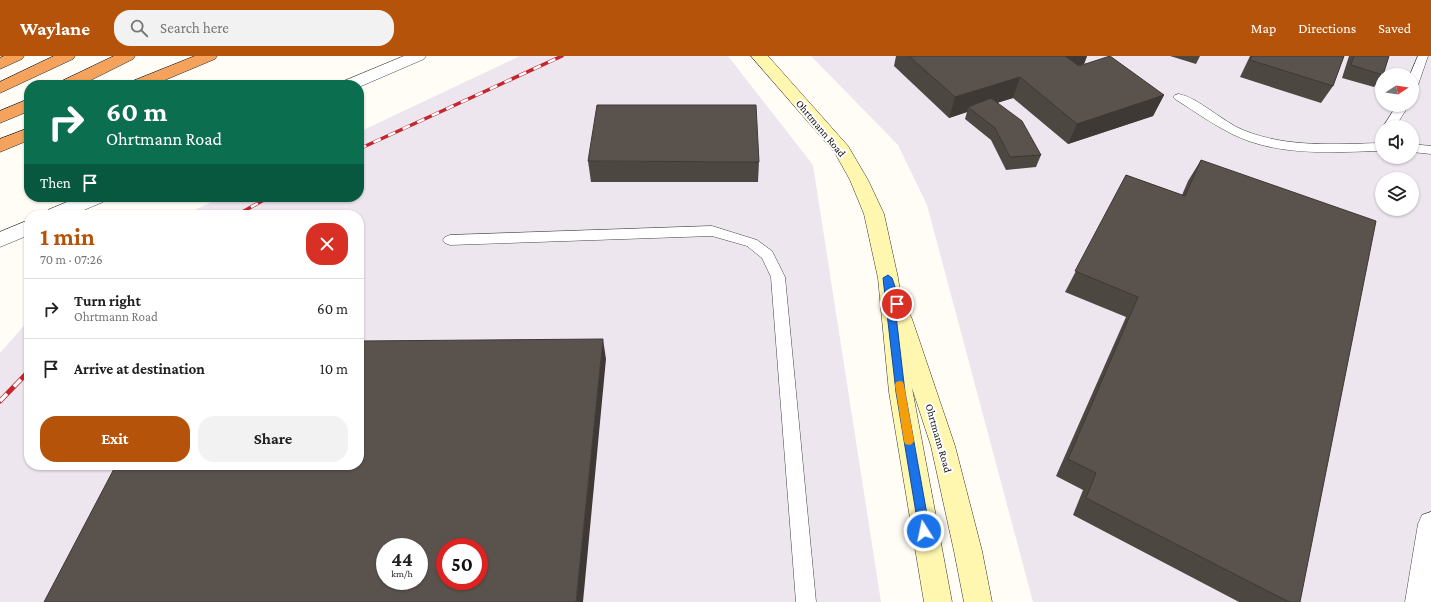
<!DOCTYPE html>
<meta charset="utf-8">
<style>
:root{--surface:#fff;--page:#f2f2f2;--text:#222;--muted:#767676;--line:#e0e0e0;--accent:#b45309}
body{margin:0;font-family:"Crimson Pro",serif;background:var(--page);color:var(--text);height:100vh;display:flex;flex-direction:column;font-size:15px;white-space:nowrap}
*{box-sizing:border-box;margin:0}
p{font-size:13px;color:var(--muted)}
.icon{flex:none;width:22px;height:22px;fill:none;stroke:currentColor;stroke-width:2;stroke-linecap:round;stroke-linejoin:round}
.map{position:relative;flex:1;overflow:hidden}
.drawer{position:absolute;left:24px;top:154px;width:340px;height:260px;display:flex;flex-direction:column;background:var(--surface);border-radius:16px;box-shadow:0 1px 3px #0004}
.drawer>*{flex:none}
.top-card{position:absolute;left:24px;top:24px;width:340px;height:122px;border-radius:16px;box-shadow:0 1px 3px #0004;background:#0b6e4f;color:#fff;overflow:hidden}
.needle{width:26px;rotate:78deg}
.controls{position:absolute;left:1375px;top:12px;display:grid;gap:8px}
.controls a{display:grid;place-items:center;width:44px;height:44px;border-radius:50%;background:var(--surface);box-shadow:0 1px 3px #0004;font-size:20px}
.speed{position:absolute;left:376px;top:482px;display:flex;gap:8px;font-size:20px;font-weight:700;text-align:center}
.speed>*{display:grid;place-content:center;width:52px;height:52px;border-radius:50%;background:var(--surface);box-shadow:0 1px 3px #0004;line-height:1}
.speed small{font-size:10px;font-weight:400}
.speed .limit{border:6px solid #d22;background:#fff;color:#111}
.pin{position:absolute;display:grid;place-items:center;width:34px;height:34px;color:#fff;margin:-17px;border:2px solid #fff;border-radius:50%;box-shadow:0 1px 4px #0007}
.me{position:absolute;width:44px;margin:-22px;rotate:350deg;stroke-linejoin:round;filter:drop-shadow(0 0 3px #0008)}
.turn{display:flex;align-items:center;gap:14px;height:84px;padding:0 16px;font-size:18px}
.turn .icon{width:52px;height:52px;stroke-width:2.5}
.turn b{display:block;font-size:28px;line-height:34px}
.then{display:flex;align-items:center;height:38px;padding:0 16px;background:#0003;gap:8px;font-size:15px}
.round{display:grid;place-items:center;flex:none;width:42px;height:42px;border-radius:16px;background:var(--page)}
.headline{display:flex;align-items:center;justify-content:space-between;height:68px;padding:0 16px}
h1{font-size:24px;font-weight:700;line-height:30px;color:var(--accent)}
.cta{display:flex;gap:8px;margin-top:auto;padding:8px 16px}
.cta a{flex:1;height:46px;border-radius:16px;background:var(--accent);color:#fff;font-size:16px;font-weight:700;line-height:46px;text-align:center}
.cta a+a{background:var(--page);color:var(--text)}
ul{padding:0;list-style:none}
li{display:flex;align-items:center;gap:12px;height:60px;padding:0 16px;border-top:1px solid var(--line)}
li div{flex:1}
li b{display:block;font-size:15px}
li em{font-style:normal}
header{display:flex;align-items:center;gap:24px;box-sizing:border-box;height:56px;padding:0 20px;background:var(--accent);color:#fff}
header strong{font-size:19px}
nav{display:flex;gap:22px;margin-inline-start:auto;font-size:14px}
.search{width:280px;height:36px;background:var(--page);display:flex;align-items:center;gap:10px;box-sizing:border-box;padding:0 14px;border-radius:16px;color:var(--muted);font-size:15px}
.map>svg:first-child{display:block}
</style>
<header>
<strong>Waylane</strong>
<div class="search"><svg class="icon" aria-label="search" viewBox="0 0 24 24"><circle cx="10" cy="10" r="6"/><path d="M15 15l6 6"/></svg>Search here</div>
<nav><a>Map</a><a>Directions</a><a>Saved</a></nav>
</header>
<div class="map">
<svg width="1431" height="546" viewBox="0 0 1431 546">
<rect width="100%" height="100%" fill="#fffdf5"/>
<!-- industrial -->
<g fill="#eee6ef" fill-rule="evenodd">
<path d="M520 0H728L813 109 881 546H0V297L29 264V409H359V159H184L222 141H359V76ZM385 491H419V525H385ZM445 491H479V525H445Z"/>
<path d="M811 0H1431V546H1033L927 149 898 89ZM1382 19H1412V49H1382ZM1382 71H1412V101H1382ZM1382 123H1412V153H1382Z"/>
</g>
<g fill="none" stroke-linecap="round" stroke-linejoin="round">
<!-- service casing -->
<g stroke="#444" stroke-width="1">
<g id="service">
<polygon points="1418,0 1428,0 1418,29 1412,32 1412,19 1410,19"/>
<path d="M1179 38C1199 42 1223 66 1243 74 1287 92 1335 88 1382 87V95C1333 96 1278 101 1232 78 1212 68 1194 55 1175 43L1173 41 1175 39Z"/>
<polygon points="1397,49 1409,49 1395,71 1383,71"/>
<polygon points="1412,88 1431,90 1431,98 1412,96"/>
<polygon points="712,170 757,184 772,195 785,221 816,546 796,546 771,221 762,202 747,190 712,180 450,189 445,187 443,184 445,181 450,179"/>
</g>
</g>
<!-- minor casing -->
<g stroke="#444" stroke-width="1">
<g id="minor">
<polygon points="404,0 426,0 424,3 359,31 359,29 342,29 344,25"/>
<polygon points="79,141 106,141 103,146 72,159 45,159 48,154"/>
<polygon points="29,164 29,179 0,191 0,176"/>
<polygon points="1431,456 1431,546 1405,546 1418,468 1422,459"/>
</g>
</g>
<!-- secondary casing -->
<g stroke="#333" stroke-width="1">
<polygon id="secondary" points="751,0 768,0 848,90 868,124 884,158 898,222 903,255 909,257 912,263 955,390 982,495 992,546 964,546 954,495 931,390 912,332 952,546 924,546 889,336 878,222 864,158 850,124 835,97"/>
</g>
<!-- motorway casing -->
<g stroke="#222" stroke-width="1">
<g id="motorway">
<polygon points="4,0 24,0 22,3 0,13 0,2"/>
<polygon points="54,0 75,0 73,3 0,37 0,26"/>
<polygon points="114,0 135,0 133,3 81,29 60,29 62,25"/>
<polygon points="195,0 217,0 215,3 153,29 131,29 133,25"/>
<polygon points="29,43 29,55 0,67 0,55"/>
<polygon points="29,72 29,84 0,96 0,83"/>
</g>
</g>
<!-- service -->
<use href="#service" fill="#fff" fill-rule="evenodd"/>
<!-- minor -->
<use href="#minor" fill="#fff" fill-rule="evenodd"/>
<!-- secondary -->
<use href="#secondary" fill="#fff6b0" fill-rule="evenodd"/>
<!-- motorway -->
<use href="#motorway" fill="#f5a25d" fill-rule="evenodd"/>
<!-- rail-far1 casing -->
<g stroke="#c4262e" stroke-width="3.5">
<g id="rail-far1">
<polyline points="359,93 562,0"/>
<polyline points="237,159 269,141"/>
</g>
</g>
<!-- rail casing -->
<g stroke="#c4262e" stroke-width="5">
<polyline id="rail" points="0,345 29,315"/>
</g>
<!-- rail-far1 -->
<use href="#rail-far1" stroke="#fff" stroke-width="2.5" stroke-dasharray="8" stroke-linecap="butt"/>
<!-- rail -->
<use href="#rail" stroke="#fff" stroke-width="3.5" stroke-dasharray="10" stroke-linecap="butt"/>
</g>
<!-- wall -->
<g fill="#4d4742">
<polygon points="896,0 1087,0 1084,8 1078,10 1164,39 1153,60 1068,88 1013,42 997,47 1041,99 1036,111 1006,114 991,84 965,63 967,56 949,62 894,10"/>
<polygon points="1170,0 1200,0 1196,8"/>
<polygon points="1250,0 1344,0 1333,30 1321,47 1240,21"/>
<polygon points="1349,0 1389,0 1383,19 1382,19 1382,21 1374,31 1342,22"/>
<polygon points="1201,104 1300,546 1239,546 1073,459 1083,434 1056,420 1126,261 1065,236 1126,119 1182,139 1188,125"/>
<polygon points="588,105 759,106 758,126 591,126"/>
</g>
<!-- shaded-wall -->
<g fill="#3f3936">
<polygon points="1060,0 1087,0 1084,8 1054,17"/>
<polygon points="1020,21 1013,42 973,54 968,51 967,56 949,62 955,41"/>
<polygon points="1164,39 1153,60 1068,88 1077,68"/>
<polygon points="603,283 606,303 583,546 576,546"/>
</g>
<!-- building -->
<g fill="#5a524d" stroke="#3f3936" fill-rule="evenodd">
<polygon points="909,0 1065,0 1079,10 1110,0 1164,39 1077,68 1020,21 955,41"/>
<polygon points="1252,0 1344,0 1333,30 1250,4"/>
<polygon points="1354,0 1389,0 1383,19 1351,9"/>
<polygon points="991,42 1022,65 1041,99 1010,101 995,72 968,51"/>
<polygon points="597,49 756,49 759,106 588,105"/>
<polygon points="1201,104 1376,165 1300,546 1289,546 1086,442 1096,417 1068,403 1138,241 1075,215 1126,119 1185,140"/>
<path d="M603 283 576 546H44L116 409H359V285ZM385 491H419V525H385ZM445 491H479V525H445Z"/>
</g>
<!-- route -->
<polygon fill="#1a73e8" stroke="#114b97" points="888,219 892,222 901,248 900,251 895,251 905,336 930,475 928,479 924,480 920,479 919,475 896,336 883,222"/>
<!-- slow -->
<polygon fill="#f59e0b" points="900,325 903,326 904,329 914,385 912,388 909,389 905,388 904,385 895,329 896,326"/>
<g text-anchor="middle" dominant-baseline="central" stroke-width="4" stroke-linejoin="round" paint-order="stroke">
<!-- street labels -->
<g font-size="11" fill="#111" stroke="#fff">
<text transform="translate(821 72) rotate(50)">Ohrtmann Road</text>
<text transform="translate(939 382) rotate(74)">Ohrtmann Road</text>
</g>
</g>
</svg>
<div class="controls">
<a><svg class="needle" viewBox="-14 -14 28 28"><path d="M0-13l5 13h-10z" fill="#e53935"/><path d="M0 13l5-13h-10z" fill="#767676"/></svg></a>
<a><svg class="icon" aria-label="sound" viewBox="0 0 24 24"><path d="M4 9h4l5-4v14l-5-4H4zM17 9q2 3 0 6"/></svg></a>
<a><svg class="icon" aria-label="layers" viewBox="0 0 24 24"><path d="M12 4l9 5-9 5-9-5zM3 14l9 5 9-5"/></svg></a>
</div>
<div class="speed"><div>44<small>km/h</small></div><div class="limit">50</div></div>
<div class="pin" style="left:897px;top:248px;background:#d93025"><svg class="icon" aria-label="arrive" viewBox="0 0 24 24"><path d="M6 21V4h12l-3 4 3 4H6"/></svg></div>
<svg class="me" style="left:924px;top:475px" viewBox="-20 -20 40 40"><circle r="17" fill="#1a73e8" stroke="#fff" stroke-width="3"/><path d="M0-11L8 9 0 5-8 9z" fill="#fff"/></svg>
<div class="top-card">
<div class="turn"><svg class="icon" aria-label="right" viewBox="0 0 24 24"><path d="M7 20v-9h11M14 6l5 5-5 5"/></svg><div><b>60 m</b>Ohrtmann Road</div></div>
<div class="then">Then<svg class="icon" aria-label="arrive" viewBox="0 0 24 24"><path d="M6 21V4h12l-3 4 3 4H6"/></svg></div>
</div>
<section class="drawer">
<div class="headline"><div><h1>1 min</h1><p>70 m · 07:26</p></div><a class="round" style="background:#d93025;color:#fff"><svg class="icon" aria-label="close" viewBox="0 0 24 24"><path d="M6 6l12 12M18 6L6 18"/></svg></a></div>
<ul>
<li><svg class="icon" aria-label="right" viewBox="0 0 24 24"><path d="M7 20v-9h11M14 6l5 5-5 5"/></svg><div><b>Turn right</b><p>Ohrtmann Road</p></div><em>60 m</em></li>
<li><svg class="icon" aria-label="arrive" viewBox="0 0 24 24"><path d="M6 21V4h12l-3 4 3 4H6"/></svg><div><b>Arrive at destination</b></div><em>10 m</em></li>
</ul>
<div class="cta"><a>Exit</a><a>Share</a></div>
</section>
</div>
